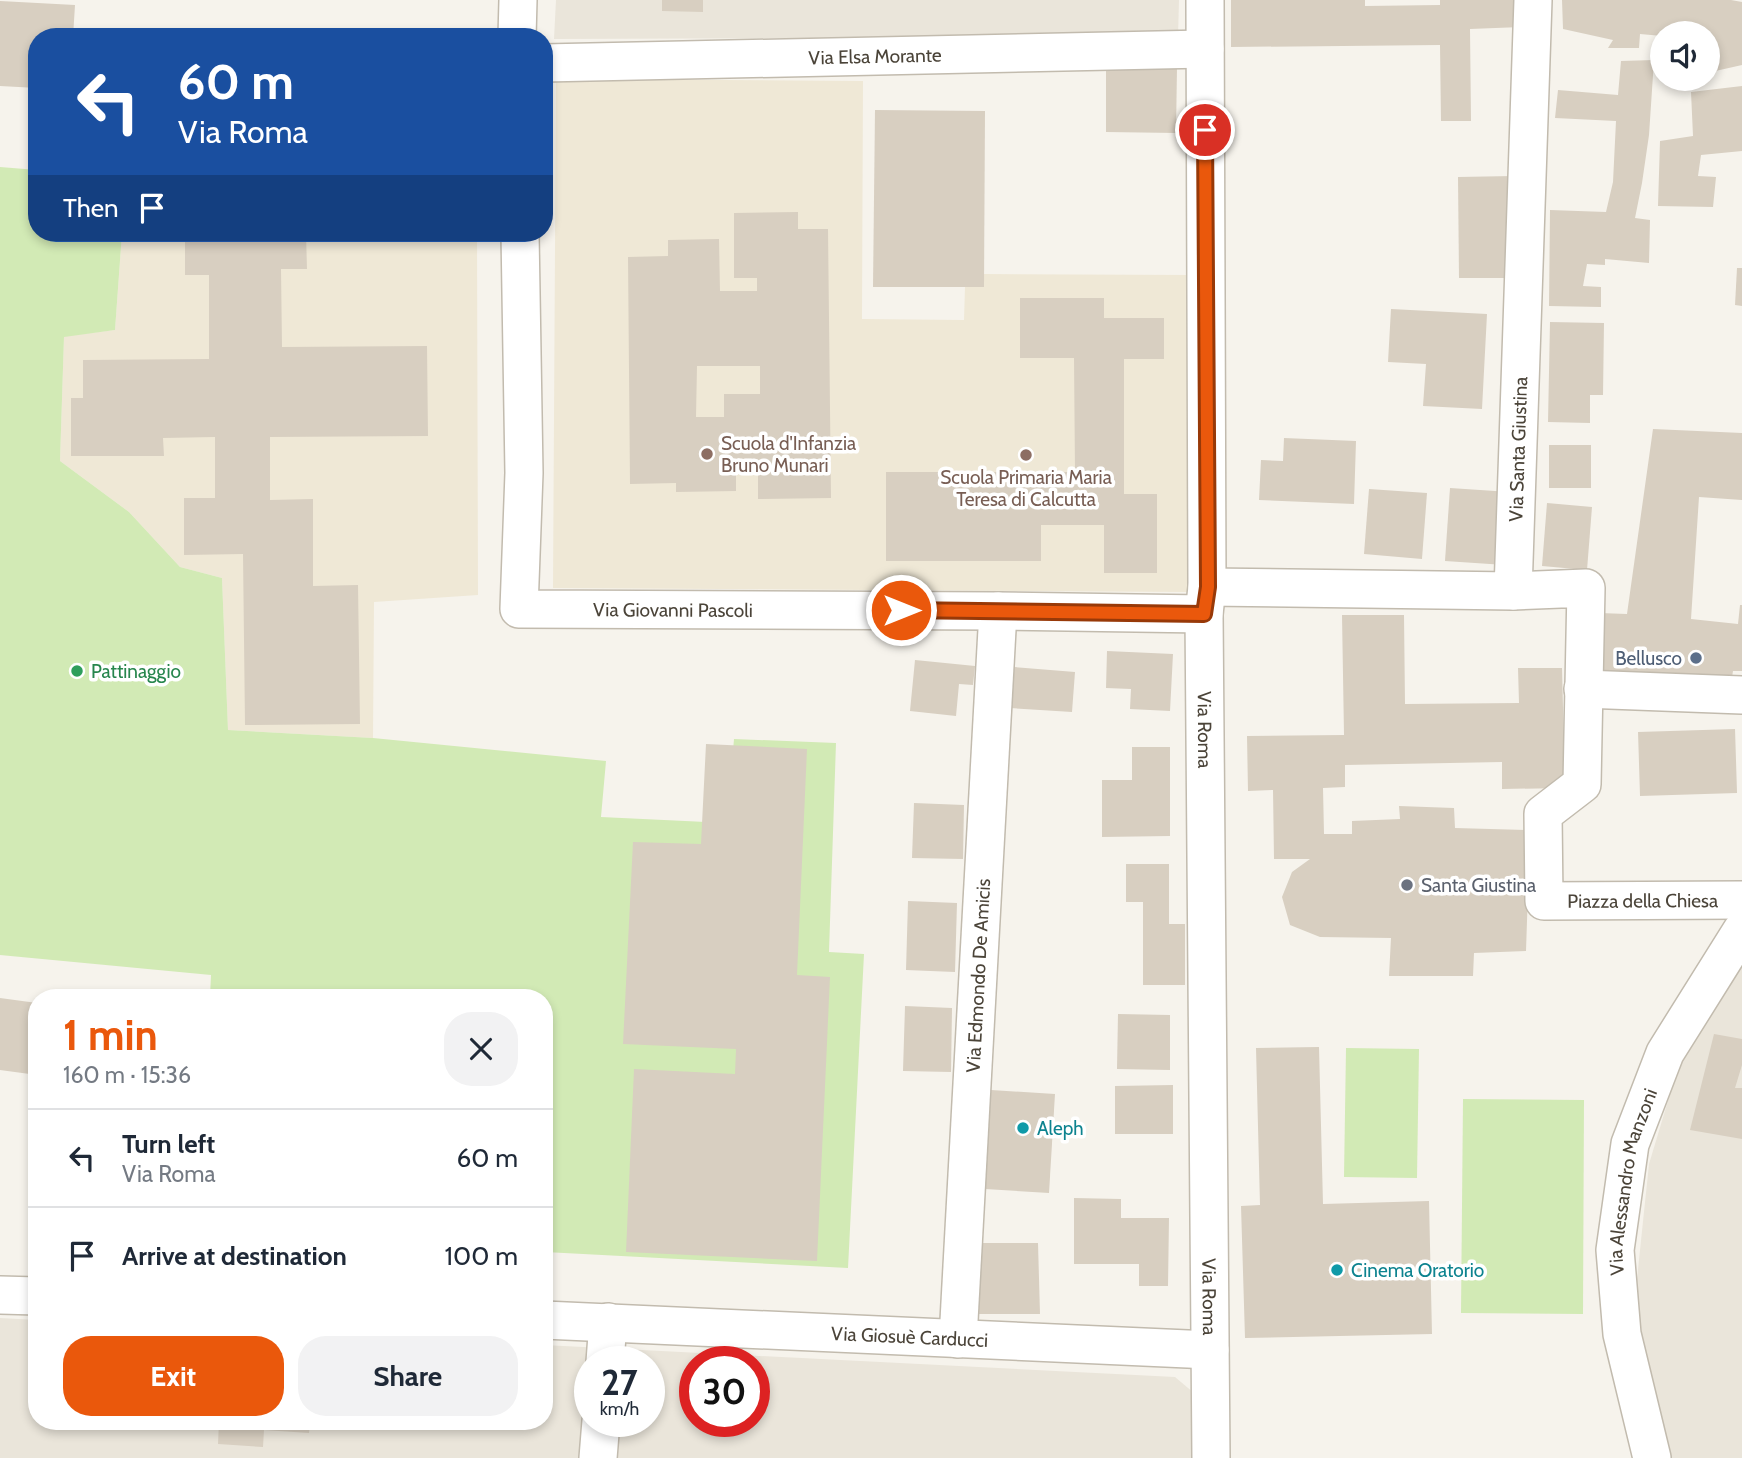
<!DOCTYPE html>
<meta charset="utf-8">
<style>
:root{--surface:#fff;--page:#f2f2f3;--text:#1f2937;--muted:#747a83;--line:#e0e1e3;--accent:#ea580c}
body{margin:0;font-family:Cabin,sans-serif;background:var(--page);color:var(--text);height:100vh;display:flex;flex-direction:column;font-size:26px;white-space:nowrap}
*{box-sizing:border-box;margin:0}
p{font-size:23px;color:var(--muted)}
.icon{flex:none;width:38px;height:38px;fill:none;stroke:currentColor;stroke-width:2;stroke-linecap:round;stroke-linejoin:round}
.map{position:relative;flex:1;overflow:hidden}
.drawer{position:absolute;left:28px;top:989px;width:525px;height:441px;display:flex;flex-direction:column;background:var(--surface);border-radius:28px;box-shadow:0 4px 10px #0003}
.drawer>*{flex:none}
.guide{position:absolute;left:28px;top:28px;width:525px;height:214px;border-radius:28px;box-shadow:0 4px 10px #0003;background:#1a4fa0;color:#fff;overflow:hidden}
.controls{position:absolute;left:1650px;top:21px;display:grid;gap:14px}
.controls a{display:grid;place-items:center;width:70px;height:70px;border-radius:50%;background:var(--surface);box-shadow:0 4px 10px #0003;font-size:35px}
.speed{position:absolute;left:574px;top:1346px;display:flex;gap:14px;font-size:35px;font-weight:700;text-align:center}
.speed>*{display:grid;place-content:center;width:91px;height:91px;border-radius:50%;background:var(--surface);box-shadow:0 4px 10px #0003;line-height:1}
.speed small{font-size:18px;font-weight:400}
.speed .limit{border:10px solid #d22;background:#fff;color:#111}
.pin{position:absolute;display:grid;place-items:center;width:60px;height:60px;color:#fff;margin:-30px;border:4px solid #fff;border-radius:50%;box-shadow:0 2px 7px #0007}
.me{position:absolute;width:77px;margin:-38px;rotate:90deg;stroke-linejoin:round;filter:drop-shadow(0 0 5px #0008)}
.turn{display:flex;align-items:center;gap:24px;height:147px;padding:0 35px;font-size:32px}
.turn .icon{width:91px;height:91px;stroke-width:2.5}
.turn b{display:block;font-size:49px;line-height:60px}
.then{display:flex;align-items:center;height:66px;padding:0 35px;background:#0003;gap:14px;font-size:26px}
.round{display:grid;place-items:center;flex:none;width:74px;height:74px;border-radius:28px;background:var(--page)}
.headline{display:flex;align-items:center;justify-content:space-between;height:119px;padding:0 35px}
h1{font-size:42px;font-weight:700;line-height:52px;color:var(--accent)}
.action{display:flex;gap:14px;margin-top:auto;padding:14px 35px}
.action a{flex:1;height:80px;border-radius:28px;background:var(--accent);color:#fff;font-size:28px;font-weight:700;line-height:80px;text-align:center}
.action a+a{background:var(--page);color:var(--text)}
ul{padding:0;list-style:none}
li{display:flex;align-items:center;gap:21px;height:98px;padding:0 35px;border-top:2px solid var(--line)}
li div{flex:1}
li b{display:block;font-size:26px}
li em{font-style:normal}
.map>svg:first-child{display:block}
</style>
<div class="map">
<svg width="1742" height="1458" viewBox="0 0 1742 1458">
<rect width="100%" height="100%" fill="#f6f3ec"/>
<!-- residential -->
<g fill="#eae5da" fill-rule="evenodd">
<polygon points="556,0 1179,0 1178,37 554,39"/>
<polygon points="1742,950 1742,1458 1665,1458 1641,1348 1637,1279 1649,1164 1680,1061"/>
<path d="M0 1318 37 1320V1421H544V1345L1175 1377 1194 1393 1193 1458H0ZM590 1362H649V1421H590ZM695 1362H754V1421H695Z"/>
</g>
<!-- education -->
<g fill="#efe8d6">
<polygon points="556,79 863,81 862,319 964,320 965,287 984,287 984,274 1192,275 1190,592 553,588"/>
<polygon points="122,233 477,233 478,595 374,602 373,738 228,730 222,578 180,567 129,512 60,461 64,336 115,330"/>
</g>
<!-- green -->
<g fill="#d2eab5">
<polygon points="0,167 37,170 37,233 122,233 115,330 64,337 60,461 129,512 180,567 222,578 228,730 373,738 606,761 601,817 727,823 734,739 836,743 829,952 864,954 848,1268 545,1252 544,1259 544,998 210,997 211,975 0,955"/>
<polygon points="1346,1048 1419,1049 1417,1178 1344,1177"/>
<polygon points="1463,1099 1584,1100 1583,1314 1461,1313"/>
</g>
<!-- building -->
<g fill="#d8cfc1" fill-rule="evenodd">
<polygon points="662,0 703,0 703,12 662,11"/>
<polygon points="1231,0 1365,0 1365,6 1440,5 1440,0 1521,0 1521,27 1470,29 1471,121 1441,121 1440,45 1231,47"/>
<polygon points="1562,0 1731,0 1742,2 1742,65 1711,72 1713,42 1708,41 1708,33 1662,33 1662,36 1640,34 1639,48 1608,48 1613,40 1563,29"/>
<polygon points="0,1 75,5 73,37 37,37 37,88 0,86"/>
<polygon points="1654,60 1649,135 1642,183 1635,218 1650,220 1649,263 1605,259 1605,265 1587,264 1583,286 1601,287 1601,307 1549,306 1550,210 1606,212 1613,182 1616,121 1555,118 1558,90 1618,95 1621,61"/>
<polygon points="1106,66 1177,67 1176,133 1106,132"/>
<polygon points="1742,86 1742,151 1701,155 1698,176 1716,177 1713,207 1658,206 1660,141 1693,136 1691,92"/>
<polygon points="875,110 985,111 984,287 873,287"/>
<polygon points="1513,176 1513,278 1459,278 1458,177"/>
<path d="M798 212V229H828L831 498 758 499V462H736V491L676 492V483L630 484 628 257 668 256V240L719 239 720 291H757V278H734V213ZM697 366H760V394H724V417H696Z"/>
<polygon points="185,233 306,233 307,269 281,269 282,347 427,346 428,436 270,437 270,500 313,499 313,586 358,585 360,724 245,725 243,554 184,555 184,498 215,498 215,437 163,438 164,456 71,456 71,398 83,398 83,360 209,359 209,275 185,275"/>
<polygon points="1737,268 1742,268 1742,306 1735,305"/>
<polygon points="1020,298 1104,298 1104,318 1164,318 1164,359 1124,359 1124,494 1157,494 1157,573 1104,573 1104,525 1041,525 1041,561 886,561 886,472 1075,472 1074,358 1020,358"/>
<polygon points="1391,309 1487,314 1482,409 1423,406 1426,364 1388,362"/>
<polygon points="1550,322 1604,323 1603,395 1590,395 1590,423 1548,422"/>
<polygon points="1653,429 1742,433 1742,500 1699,497 1691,619 1738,624 1740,605 1742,605 1742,671 1733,671 1730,689 1596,678 1599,613 1627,614"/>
<polygon points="1284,438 1356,441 1354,504 1259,500 1261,460 1283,461"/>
<rect x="1549" y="445" width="42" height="43"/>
<polygon points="1450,488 1510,492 1505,565 1445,561"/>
<polygon points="1369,489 1427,493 1422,559 1364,554"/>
<polygon points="1547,503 1592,507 1587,570 1542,566"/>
<polygon points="1342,615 1404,615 1405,704 1519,703 1518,668 1562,668 1565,788 1502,789 1502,762 1345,765 1345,787 1323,788 1324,834 1352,834 1352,821 1400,819 1399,806 1454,808 1455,828 1530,830 1526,951 1474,953 1473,976 1389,976 1391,938 1320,937 1290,925 1282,897 1292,872 1310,859 1274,859 1273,790 1248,791 1247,736 1344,735"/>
<polygon points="1107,651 1173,654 1170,711 1130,709 1131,689 1106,688"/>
<polygon points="915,660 975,666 973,685 959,684 956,716 910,711"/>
<polygon points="1014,667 1075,672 1072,712 1010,708"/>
<polygon points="1735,729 1737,793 1640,796 1638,732"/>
<polygon points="706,744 807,749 797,975 830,977 817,1261 626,1252 634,1069 735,1074 736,1049 623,1044 633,842 701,844"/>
<polygon points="1132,747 1170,747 1170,836 1102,837 1102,780 1132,780"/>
<polygon points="914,803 964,805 963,859 912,858"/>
<polygon points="1126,864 1169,864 1169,924 1185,924 1185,985 1143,985 1143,902 1126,902"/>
<polygon points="908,901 957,903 955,972 906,970"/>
<polygon points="0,998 37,1003 37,1075 0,1070"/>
<polygon points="905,1006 952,1008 951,1072 903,1071"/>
<polygon points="1118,1014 1170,1015 1170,1070 1117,1069"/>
<polygon points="1714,1034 1742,1039 1742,1065 1735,1088 1742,1088 1742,1139 1690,1130"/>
<polygon points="1319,1047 1323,1204 1429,1201 1432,1334 1245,1338 1241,1206 1260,1205 1256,1048"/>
<polygon points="1173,1085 1173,1134 1115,1134 1115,1086"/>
<polygon points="991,1090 1055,1094 1049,1193 985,1189"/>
<polygon points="1074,1198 1121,1199 1121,1218 1169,1218 1168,1286 1139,1286 1139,1264 1074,1264"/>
<polygon points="976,1243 1038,1243 1040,1314 977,1314"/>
<polygon points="219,1421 310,1421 309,1433 264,1430 263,1447 218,1444"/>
</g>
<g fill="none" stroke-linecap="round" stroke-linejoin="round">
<!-- minor casing -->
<g stroke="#c2bbae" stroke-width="40">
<g id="minor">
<path id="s1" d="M1205 0 1207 587 1204 614 1211 1458"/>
<polyline points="517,37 518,0"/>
<path id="s2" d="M544 63 1205 49"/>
<path id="s3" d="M520 233 524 473 519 609 998 611 1204 614"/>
<path id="s4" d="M1207 587 1513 591 1533 0"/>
<path id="s5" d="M1513 591 1586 588 1582 784 1543 814 1544 901 1742 900"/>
<polyline points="1583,689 1742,695"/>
<polyline points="0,1295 37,1296"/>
<path id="s6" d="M544 1320 1210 1350"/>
<path id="s7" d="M958 1339 998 611"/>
<polyline points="605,1362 608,1322"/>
<polyline points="598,1458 601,1421"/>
<path id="s8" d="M1652 1458 1622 1334 1615 1250 1630 1144 1665 1053 1742 930"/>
</g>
</g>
<!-- minor -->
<use href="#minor" stroke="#fff" stroke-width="37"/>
</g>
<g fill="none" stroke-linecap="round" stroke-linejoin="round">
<!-- route casing -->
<g stroke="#983908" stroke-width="18">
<polyline id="route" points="901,610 1204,614 1208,587 1205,130"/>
</g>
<!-- route -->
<use href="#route" stroke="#ea580c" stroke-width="12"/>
</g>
<!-- markers -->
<g fill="#8d6e63" stroke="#fff" stroke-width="2.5">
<circle cx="707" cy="454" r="7"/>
<circle cx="1026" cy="455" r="7"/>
</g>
<circle fill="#5c6f8a" stroke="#fff" stroke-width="2.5" cx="1696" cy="658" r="7"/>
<circle fill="#2e9e5b" stroke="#fff" stroke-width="2.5" cx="77" cy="671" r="7"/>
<circle fill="#6b7280" stroke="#fff" stroke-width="2.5" cx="1407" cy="885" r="7"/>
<g fill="#0f9aa8" stroke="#fff" stroke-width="2.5">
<circle cx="1023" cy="1128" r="7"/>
<circle cx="1337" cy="1270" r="7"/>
</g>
<g text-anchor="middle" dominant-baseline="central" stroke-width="7" stroke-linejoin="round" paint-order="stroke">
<!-- street labels -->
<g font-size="19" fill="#4b4439" stroke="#fff">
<text stroke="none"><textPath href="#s2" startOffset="331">Via Elsa Morante</textPath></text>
<text stroke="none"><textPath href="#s4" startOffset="448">Via Santa Giustina</textPath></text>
<text stroke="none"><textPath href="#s3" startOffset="530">Via Giovanni Pascoli</textPath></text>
<text stroke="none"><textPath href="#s1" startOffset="730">Via Roma</textPath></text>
<text stroke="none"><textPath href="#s5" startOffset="504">Piazza della Chiesa</textPath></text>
<text stroke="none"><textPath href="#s7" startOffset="364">Via Edmondo De Amicis</textPath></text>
<text stroke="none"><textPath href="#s8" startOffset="282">Via Alessandro Manzoni</textPath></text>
<text stroke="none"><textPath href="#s1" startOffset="1297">Via Roma</textPath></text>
<text stroke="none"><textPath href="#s6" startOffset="366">Via Giosuè Carducci</textPath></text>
</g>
<!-- education labels -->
<g font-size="19" fill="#785e54" stroke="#fff" text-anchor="start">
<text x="721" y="443">Scuola d'Infanzia<tspan x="721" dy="22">Bruno Munari</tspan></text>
<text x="1026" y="477" text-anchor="middle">Scuola Primaria Maria<tspan x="1026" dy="22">Teresa di Calcutta</tspan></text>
</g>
<!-- service labels -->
<g font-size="19" fill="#4e5e75" stroke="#fff" text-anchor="end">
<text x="1682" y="658">Bellusco</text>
</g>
<!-- leisure labels -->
<g font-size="19" fill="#27864d" stroke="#fff" text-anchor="start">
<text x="91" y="671">Pattinaggio</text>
</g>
<!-- worship labels -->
<g font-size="19" fill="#5b616d" stroke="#fff" text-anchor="start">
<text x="1421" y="885">Santa Giustina</text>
</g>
<!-- culture labels -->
<g font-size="19" fill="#0d838f" stroke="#fff" text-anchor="start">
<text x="1037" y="1128">Aleph</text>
<text x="1351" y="1270">Cinema Oratorio</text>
</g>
</g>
</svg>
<div class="controls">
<a><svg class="icon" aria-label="sound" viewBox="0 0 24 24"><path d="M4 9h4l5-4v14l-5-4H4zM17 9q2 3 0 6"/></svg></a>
</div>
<div class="speed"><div>27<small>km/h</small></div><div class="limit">30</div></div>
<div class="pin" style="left:1205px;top:130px;background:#d93025"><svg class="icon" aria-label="arrive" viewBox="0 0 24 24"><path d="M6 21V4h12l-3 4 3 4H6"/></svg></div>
<svg class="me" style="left:901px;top:610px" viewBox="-20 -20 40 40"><circle r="17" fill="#ea580c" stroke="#fff" stroke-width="3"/><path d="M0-11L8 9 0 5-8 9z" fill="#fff"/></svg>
<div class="guide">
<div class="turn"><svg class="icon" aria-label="left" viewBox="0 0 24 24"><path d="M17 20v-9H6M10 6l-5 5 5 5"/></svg><div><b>60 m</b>Via Roma</div></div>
<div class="then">Then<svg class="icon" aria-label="arrive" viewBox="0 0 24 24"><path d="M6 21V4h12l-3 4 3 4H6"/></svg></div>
</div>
<section class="drawer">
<div class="headline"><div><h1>1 min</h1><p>160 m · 15:36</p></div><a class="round"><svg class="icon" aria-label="close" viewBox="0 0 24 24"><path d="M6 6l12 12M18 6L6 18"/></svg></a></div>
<ul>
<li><svg class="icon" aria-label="left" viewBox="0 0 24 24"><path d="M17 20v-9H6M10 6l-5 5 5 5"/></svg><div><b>Turn left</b><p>Via Roma</p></div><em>60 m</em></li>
<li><svg class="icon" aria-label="arrive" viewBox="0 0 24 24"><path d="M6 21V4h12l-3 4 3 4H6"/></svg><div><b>Arrive at destination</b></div><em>100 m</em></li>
</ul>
<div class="action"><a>Exit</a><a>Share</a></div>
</section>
</div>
